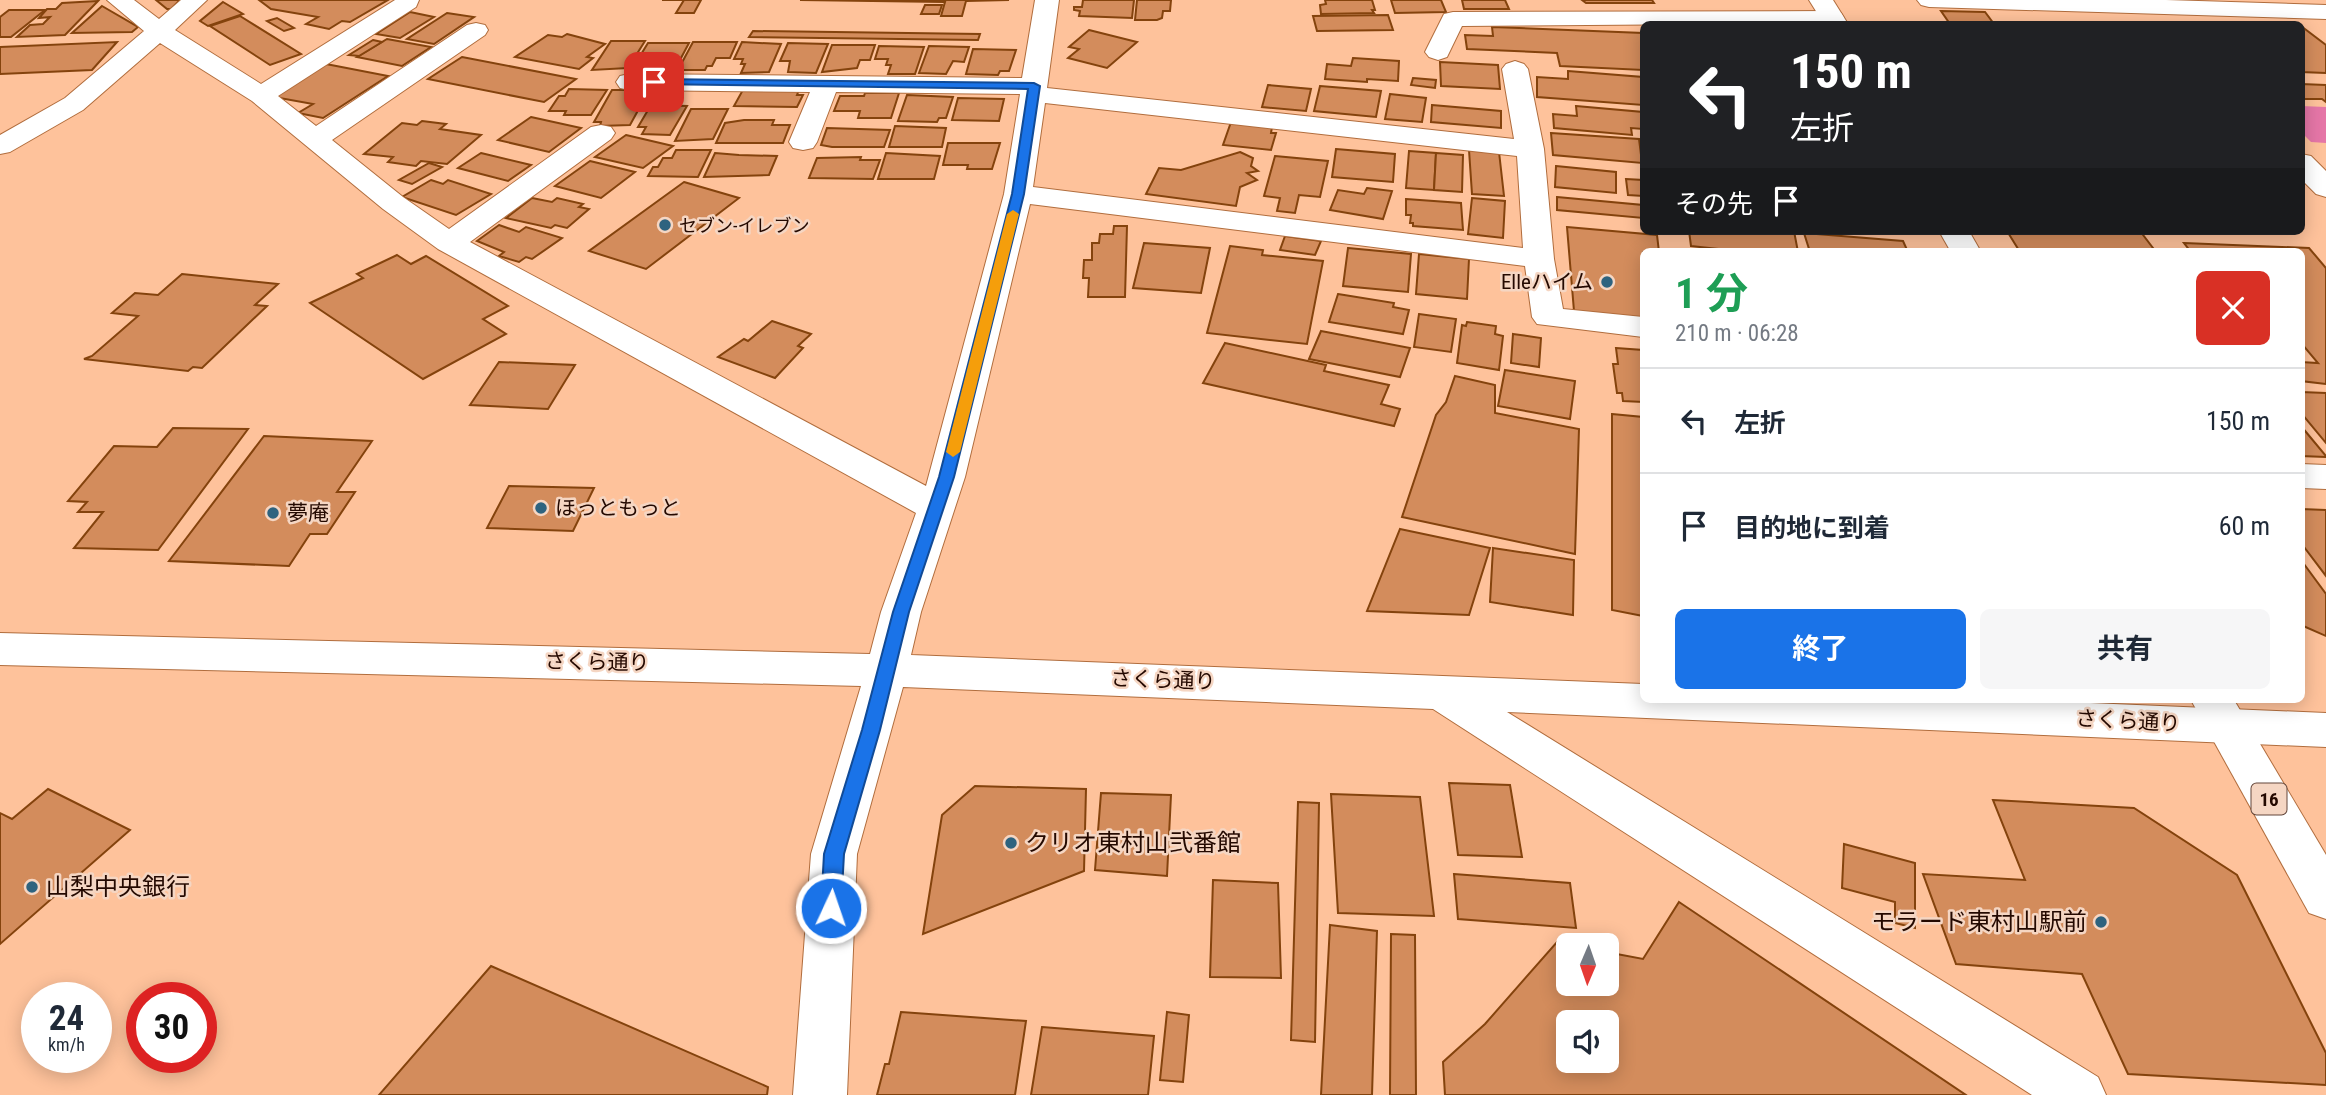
<!DOCTYPE html>
<html lang="ja">
<meta charset="utf-8">
<style>
:root{--surface:#fff;--page:#f6f6f7;--text:#1f2937;--muted:#747a83;--line:#e0e1e3;--accent:#1a73e8}
body{margin:0;font-family:"Roboto Condensed","Noto Sans JP",sans-serif;background:var(--page);color:var(--text);height:100vh;display:flex;flex-direction:column;font-size:26px;white-space:nowrap}
*{box-sizing:border-box;margin:0}
p{font-size:23px;color:var(--muted)}
.icon{flex:none;width:38px;height:38px;fill:none;stroke:currentColor;stroke-width:2;stroke-linecap:round;stroke-linejoin:round}
.map{position:relative;flex:1;overflow:hidden}
.details{position:absolute;left:1640px;top:248px;width:665px;height:455px;display:flex;flex-direction:column;background:var(--surface);border-radius:10px;box-shadow:0 4px 18px #0003}
.details>*{flex:none}
.top-card{position:absolute;left:1640px;top:21px;width:665px;height:214px;border-radius:10px;box-shadow:0 4px 18px #0003;background:#202124;color:#fff;overflow:hidden}
.needle{width:46px;rotate:182deg}
.buttons{position:absolute;left:1556px;top:933px;display:grid;gap:14px}
.buttons a{display:grid;place-items:center;width:63px;height:63px;border-radius:10px;background:var(--surface);box-shadow:0 4px 18px #0003;font-size:35px}
.speed{position:absolute;left:21px;top:982px;display:flex;gap:14px;font-size:35px;font-weight:700;text-align:center}
.speed>*{display:grid;place-content:center;width:91px;height:91px;border-radius:50%;background:var(--surface);box-shadow:0 4px 18px #0003;line-height:1}
.speed small{font-size:18px;font-weight:400}
.speed .limit{border:10px solid #d22;background:#fff;color:#111}
.pin{position:absolute;display:grid;place-items:center;width:60px;height:60px;color:#fff;margin:-30px;border-radius:14px;box-shadow:0 4px 10px #0006}
.me{position:absolute;width:77px;margin:-38px;rotate:3deg;stroke-linejoin:round;filter:drop-shadow(0 0 5px #0008)}
.turn{display:flex;align-items:center;gap:24px;height:147px;padding:0 35px;font-size:32px}
.turn .icon{width:91px;height:91px;stroke-width:2.5}
.turn b{display:block;font-size:49px;line-height:60px}
.then{display:flex;align-items:center;height:66px;padding:0 35px;background:#0003;gap:14px;font-size:26px}
.round{display:grid;place-items:center;flex:none;width:74px;height:74px;border-radius:10px;background:var(--page)}
.summary{display:flex;align-items:center;justify-content:space-between;height:119px;padding:0 35px}
h1{font-size:42px;font-weight:700;line-height:52px;color:#1e9e55}
.primary-button{display:flex;gap:14px;margin-top:auto;padding:14px 35px}
.primary-button a{flex:1;height:80px;border-radius:10px;background:var(--accent);color:#fff;font-size:28px;font-weight:700;line-height:80px;text-align:center}
.primary-button a+a{background:var(--page);color:var(--text)}
ul{padding:0;list-style:none}
li{display:flex;align-items:center;gap:21px;height:105px;padding:0 35px;border-top:2px solid var(--line)}
li div{flex:1}
li b{display:block;font-size:26px}
li em{font-style:normal}
.map>svg:first-child{display:block}
</style>
<div class="map">
<svg width="2326" height="1095" viewBox="0 0 2326 1095">
<rect width="100%" height="100%" fill="#fec29b"/>
<!-- green -->
<polygon fill="#e576a7" points="2301,106 2326,107 2326,143 2311,142 2301,132"/>
<!-- building -->
<g fill="#d38c5c" stroke="#84430d" stroke-width="2" fill-rule="evenodd">
<polygon points="156,0 180,0 171,9 167,9"/>
<polygon points="259,0 388,0 350,22 342,21 329,29 306,24 318,17 271,9"/>
<polygon points="662,0 701,0 694,13 676,13 684,0"/>
<polygon points="800,0 1009,0 966,1 962,16 941,16 945,2"/>
<polygon points="1083,0 1134,0 1132,18 1079,16 1080,11 1074,10 1074,7 1082,7"/>
<polygon points="1137,0 1171,0 1170,11 1163,11 1162,18 1157,20 1135,20"/>
<polygon points="1325,0 1372,0 1375,10 1372,10 1374,13 1321,14 1320,5 1326,4"/>
<polygon points="1391,0 1441,0 1446,12 1395,13"/>
<polygon points="1462,0 1505,0 1509,9 1464,9"/>
<polygon points="1582,0 1652,0 1654,3 1586,3"/>
<polygon points="98,1 65,35 17,37 30,25 43,24 50,17 39,18 47,9 56,9 62,3"/>
<polygon points="223,2 243,14 208,26 200,21"/>
<polygon points="925,5 942,5 939,14 921,14"/>
<polygon points="102,6 138,27 132,32 72,33"/>
<polygon points="9,10 45,10 11,37 0,37 0,17"/>
<polygon points="1941,11 1985,12 1994,24 1950,24"/>
<polygon points="410,12 434,17 400,38 376,34"/>
<polygon points="447,13 474,17 434,44 407,39"/>
<polygon points="1388,15 1393,30 1317,31 1313,16"/>
<polygon points="240,16 301,54 270,65 210,26"/>
<polygon points="277,18 294,28 284,31 267,21"/>
<polygon points="2301,26 2326,45 2326,73 2301,72"/>
<polygon points="1492,27 1643,33 1643,70 1560,66 1557,53 1467,49 1465,35 1493,36"/>
<polygon points="1089,30 1137,42 1107,68 1068,58 1079,49 1069,47"/>
<polygon points="753,31 980,34 978,40 749,37"/>
<polygon points="567,34 605,44 587,57 593,58 579,69 515,57 548,35 562,37"/>
<polygon points="387,39 431,47 402,66 357,57"/>
<polygon points="373,40 382,42 359,56 349,55"/>
<polygon points="611,41 645,41 628,68 592,70"/>
<polygon points="117,42 92,70 0,74 0,47"/>
<polygon points="693,42 737,42 730,58 716,58 712,66 707,66 705,70 678,70"/>
<polygon points="742,42 781,44 769,72 741,73 745,64 741,64 743,59 734,59"/>
<polygon points="648,43 689,43 681,58 669,59 665,66 659,66 657,69 632,69"/>
<polygon points="788,43 828,44 816,73 788,72 790,61 780,61"/>
<polygon points="832,45 875,45 870,60 860,60 857,68 822,72"/>
<polygon points="879,46 924,47 915,74 888,74 891,65 886,65 888,59 875,59"/>
<polygon points="929,46 969,47 964,62 953,61 946,74 919,73"/>
<polygon points="973,49 1016,50 1009,71 1000,71 998,75 966,74"/>
<polygon points="462,57 576,79 544,102 428,79"/>
<polygon points="1353,58 1399,61 1398,81 1367,79 1367,82 1325,79 1327,64 1351,66"/>
<polygon points="1440,62 1498,65 1500,89 1441,86"/>
<polygon points="326,64 388,76 323,118 298,113 313,104 274,97"/>
<polygon points="1568,71 1643,77 1643,105 1537,97 1537,77 1568,79"/>
<polygon points="1413,78 1436,80 1435,88 1411,85"/>
<polygon points="2301,84 2326,85 2326,102 2322,99 2301,99"/>
<polygon points="1268,85 1311,89 1306,111 1262,107"/>
<polygon points="1320,86 1381,91 1376,117 1314,111"/>
<polygon points="744,88 799,90 797,95 803,95 797,107 734,106"/>
<polygon points="569,89 607,90 591,115 564,115 566,111 549,111 559,96 565,96"/>
<polygon points="612,90 637,90 630,105 641,105 630,125 600,126 601,122 594,122"/>
<polygon points="865,93 899,93 891,118 858,118 860,111 834,111 840,96 864,96"/>
<polygon points="1390,94 1426,98 1422,122 1385,119"/>
<polygon points="907,95 953,97 946,118 939,118 937,122 898,121"/>
<polygon points="958,98 1004,99 999,121 952,120"/>
<polygon points="651,105 687,106 670,135 642,134 646,127 638,127"/>
<polygon points="1432,105 1501,111 1501,128 1431,122"/>
<polygon points="1576,106 1643,112 1643,129 1631,128 1632,135 1554,128 1553,114 1577,116"/>
<polygon points="691,109 728,109 713,139 675,141"/>
<polygon points="531,117 581,128 549,152 498,140"/>
<polygon points="744,120 774,120 772,125 790,125 783,143 716,143 725,123"/>
<polygon points="422,121 446,124 440,129 481,135 447,164 421,161 416,166 388,162 393,157 364,154 402,123 417,125"/>
<polygon points="1231,122 1272,127 1271,133 1276,133 1271,150 1223,145"/>
<polygon points="895,126 946,128 942,147 889,147"/>
<polygon points="827,128 890,130 884,147 832,147 821,145"/>
<polygon points="1551,133 1639,139 1642,163 1553,155"/>
<polygon points="626,135 673,146 643,168 595,157"/>
<polygon points="948,143 1000,143 992,169 967,169 968,165 943,165"/>
<polygon points="1336,149 1395,154 1393,182 1332,177"/>
<polygon points="676,150 711,150 698,177 648,176 653,167 658,167 663,158 672,158"/>
<polygon points="1469,150 1499,152 1504,196 1472,194"/>
<polygon points="1409,151 1436,153 1434,190 1406,188"/>
<polygon points="1240,152 1253,158 1251,166 1258,171 1247,173 1257,180 1240,187 1236,206 1146,194 1159,168 1181,170"/>
<polygon points="481,153 531,165 508,181 458,168"/>
<polygon points="715,153 739,155 777,156 769,175 704,177"/>
<polygon points="886,153 940,156 934,179 878,179"/>
<polygon points="1436,153 1463,155 1462,192 1434,190"/>
<polygon points="1275,156 1328,161 1320,197 1299,195 1295,213 1277,211 1280,198 1264,196"/>
<polygon points="861,157 860,160 880,160 873,179 809,178 817,158"/>
<polygon points="590,161 635,172 601,198 555,186"/>
<polygon points="429,163 442,167 412,184 399,180"/>
<polygon points="1556,166 1616,172 1616,193 1555,187"/>
<polygon points="1626,179 1643,180 1643,196 1628,195"/>
<polygon points="431,180 443,184 448,180 491,194 456,215 402,197"/>
<polygon points="684,182 739,198 646,269 589,251"/>
<polygon points="1367,188 1392,191 1383,219 1330,210 1338,190 1364,194"/>
<polygon points="1557,197 1643,205 1643,218 1557,210"/>
<polygon points="532,198 552,202 557,198 583,204 579,207 589,209 567,228 555,225 551,228 506,218"/>
<polygon points="1472,198 1505,201 1503,238 1468,234"/>
<polygon points="1406,199 1461,203 1463,230 1413,226 1413,223 1410,223 1411,215 1406,215"/>
<polygon points="499,225 519,232 526,227 562,238 532,259 526,257 519,262 499,256 504,252 477,241"/>
<polygon points="1114,226 1127,226 1125,297 1088,297 1089,278 1083,278 1084,260 1092,260 1092,243 1099,243 1100,234 1113,234"/>
<polygon points="1567,227 1657,235 1659,252 1643,252 1643,318 1574,311"/>
<polygon points="1689,231 1794,231 1798,252 1746,252 1691,246"/>
<polygon points="2007,231 2140,231 2156,252 2020,252"/>
<polygon points="1804,233 1903,241 1908,252 1810,252"/>
<polygon points="1285,236 1321,241 1315,255 1280,250"/>
<polygon points="1144,243 1210,248 1201,293 1133,288"/>
<polygon points="2184,243 2309,248 2326,268 2326,384 2301,381 2301,362 2318,363 2301,343 2301,252 2191,252"/>
<polygon points="1230,246 1263,250 1262,255 1323,261 1307,344 1207,333"/>
<polygon points="1348,248 1411,254 1408,292 1343,286"/>
<polygon points="1419,254 1469,259 1467,299 1416,294"/>
<polygon points="397,255 411,264 426,256 508,306 483,319 506,334 423,379 310,303 363,278 357,274"/>
<polygon points="182,274 278,284 255,305 267,306 202,368 193,367 188,371 84,359 92,356 138,316 112,313 135,293 158,295"/>
<polygon points="1338,294 1394,303 1393,307 1409,310 1403,334 1329,322"/>
<polygon points="1419,314 1456,319 1451,352 1414,347"/>
<polygon points="772,321 811,334 798,346 803,348 775,378 718,357 744,339 748,341"/>
<polygon points="1467,322 1496,326 1495,334 1503,336 1499,370 1457,363 1462,325 1466,326"/>
<polygon points="1321,331 1410,348 1400,377 1309,359"/>
<polygon points="1513,334 1541,338 1539,367 1511,363"/>
<polygon points="1225,343 1326,365 1324,371 1389,385 1381,404 1400,409 1394,426 1203,383"/>
<polygon points="1616,348 1643,350 1643,402 1623,401 1622,393 1617,393 1613,364 1618,364"/>
<polygon points="499,362 575,365 548,409 470,405"/>
<polygon points="1505,370 1575,381 1570,419 1498,406"/>
<polygon points="1455,376 1495,385 1495,413 1579,429 1575,554 1402,517 1436,415 1446,402"/>
<polygon points="2301,392 2326,393 2326,443 2301,413"/>
<polygon points="1612,414 1643,417 1643,616 1612,610"/>
<polygon points="2301,426 2326,456 2326,457 2301,456"/>
<polygon points="173,428 248,429 158,550 74,548 103,512 78,512 87,502 68,501 114,446 157,447"/>
<polygon points="264,436 372,441 337,492 355,492 327,534 310,534 289,566 169,561"/>
<polygon points="509,486 594,488 573,531 487,528"/>
<polygon points="2301,509 2326,510 2326,576 2301,543"/>
<polygon points="1400,529 1490,548 1469,615 1367,611"/>
<polygon points="1493,548 1574,560 1573,615 1490,602"/>
<polygon points="2301,560 2326,594 2326,636 2301,625"/>
<polygon points="1449,783 1510,785 1522,857 1458,855"/>
<polygon points="975,786 1086,789 1084,871 923,934 942,815"/>
<polygon points="48,789 130,830 0,944 0,813 12,819"/>
<polygon points="1101,793 1171,795 1167,876 1095,870"/>
<polygon points="1331,794 1420,797 1434,916 1338,913"/>
<polygon points="1993,800 2134,808 2237,875 2326,1053 2326,1085 2128,1074 2082,974 1956,964 1923,874 2025,880"/>
<polygon points="1298,802 1319,803 1315,1042 1291,1040"/>
<polygon points="1844,844 1915,863 1915,928 1895,923 1895,902 1842,888"/>
<polygon points="1454,874 1570,883 1576,928 1458,919"/>
<polygon points="1213,880 1278,883 1281,978 1210,977"/>
<path d="M1679 902 1966 1095H1445L1443 1062 1485 1024 1557 942 1572 945H1568V984H1606V952L1643 959ZM1568 1022H1606V1060H1568Z"/>
<polygon points="1330,925 1377,931 1372,1095 1321,1095"/>
<polygon points="1391,934 1415,935 1416,1095 1390,1095"/>
<polygon points="491,966 768,1087 767,1095 379,1095"/>
<polygon points="901,1012 1026,1021 1015,1095 877,1095 885,1064 889,1064"/>
<polygon points="1167,1012 1189,1015 1183,1082 1160,1080"/>
<polygon points="1042,1027 1154,1036 1148,1095 1031,1095"/>
</g>
<g fill="none" stroke-linecap="round" stroke-linejoin="round">
<!-- minor casing -->
<g stroke="#b16d3d" stroke-width="2">
<g id="minor">
<path d="M107 0H134L159 19 181 0H207L175 30 261 84 395 0H419L416 7 278 96 316 126 467 25 476 23 485 25 488 30 485 35 332 140 403 197 449 229 591 127 601 125 611 127 615 133 611 139 470 242 926 486 1004 194 1020 94 836 92 817 142 813 148 803 150 793 148 789 142 810 92 629 90 620 88 616 82 620 76 629 74 1022 78 1035 0H1059L1047 88 1514 139 1502 69 1506 64 1515 61 1524 64 1528 69 1544 149 1554 259 1563 309 1643 317V337L1537 324 1532 317 1525 266 1030 204 965 477 921 612 911 655 1643 684V700H2020L2326 713V747L1507 712 2098 1077 2106 1095H2032L1433 709 903 687 857 854 847 1095H793L811 854 861 686 0 665V633L870 654 881 612 916 513 438 249 383 209 252 101 160 43 83 110 10 152 0 154V135L65 98 144 31ZM1045 103 1517 156 1523 248 1033 187Z"/>
<polygon points="1917,0 2166,0 2326,5 2326,19 1929,7 1921,5"/>
<polygon points="1832,11 1841,13 1844,18 1841,23 1462,26 1447,57 1438,60 1429,57 1425,52 1444,14 1453,12"/>
<polygon points="2301,154 2311,156 2326,171 2326,197 2316,194 2301,179"/>
<polygon points="2301,464 2326,465 2326,489 2301,488"/>
</g>
</g>
<!-- major casing -->
<g stroke="#b16d3d" stroke-width="2">
<g id="major">
<polygon points="1809,0 1833,0 1848,24 1824,24"/>
<polygon points="1939,231 1969,231 1981,252 1951,252"/>
<polygon points="2191,700 2234,700 2326,855 2326,919 2309,913"/>
</g>
</g>
<!-- minor -->
<use href="#minor" fill="#fff" fill-rule="evenodd"/>
<!-- major -->
<use href="#major" fill="#fff" fill-rule="evenodd"/>
</g>
<!-- route -->
<polygon fill="#1a73e8" stroke="#114b97" stroke-width="2" points="654,79 1034,83 1040,86 1024,194 954,477 909,612 880,730 844,854 841,908 838,914 831,916 824,914 821,908 824,854 862,730 893,612 939,477 1012,194 1028,89 650,84 649,82"/>
<!-- slow -->
<polygon fill="#f59e0b" points="1013,210 1019,214 960,452 953,457 946,452 1007,214"/>
<!-- markers -->
<g fill="#2e637f" stroke="#f5d6c3" stroke-width="2.5">
<circle cx="665" cy="225" r="7"/>
<circle cx="1607" cy="282" r="7"/>
<circle cx="541" cy="508" r="7"/>
<circle cx="273" cy="513" r="7"/>
<circle cx="1011" cy="843" r="7"/>
<circle cx="32" cy="887" r="7"/>
<circle cx="2101" cy="922" r="7"/>
</g>
<g text-anchor="middle" dominant-baseline="central" stroke-width="5" stroke-linejoin="round" paint-order="stroke">
<!-- far-poi labels -->
<g font-size="18" fill="#240900" stroke="#f5d6c3" text-anchor="start">
<text x="679" y="225">セブン-イレブン</text>
</g>
<!-- shield labels -->
<rect fill="#f5d6c3" stroke="#63463a" stroke-width="2" x="2251.5" y="783.5" width="35" height="31" rx="5"/>
<g font-size="19" font-weight="bold" fill="#240900">
<text x="2269" y="799">16</text>
</g>
<!-- poi labels -->
<g font-size="21" fill="#240900" stroke="#f5d6c3" text-anchor="start">
<text x="1593" y="282" text-anchor="end">Elleハイム</text>
<text x="555" y="508">ほっともっと</text>
<text x="287" y="513">夢庵</text>
</g>
<!-- street labels -->
<g font-size="21" fill="#240900" stroke="#f5d6c3">
<text transform="translate(597 662) rotate(1)">さくら通り</text>
<text transform="translate(1163 680) rotate(2)">さくら通り</text>
<text transform="translate(2128 721) rotate(3)">さくら通り</text>
</g>
<!-- near-poi labels -->
<g font-size="24" fill="#240900" stroke="#f5d6c3" text-anchor="start">
<text x="1025" y="843">クリオ東村山弐番館</text>
<text x="46" y="887">山梨中央銀行</text>
<text x="2087" y="922" text-anchor="end">モラード東村山駅前</text>
</g>
</g>
</svg>
<div class="buttons">
<a><svg class="needle" viewBox="-14 -14 28 28"><path d="M0-13l5 13h-10z" fill="#e53935"/><path d="M0 13l5-13h-10z" fill="#747a83"/></svg></a>
<a><svg class="icon" aria-label="sound" viewBox="0 0 24 24"><path d="M4 9h4l5-4v14l-5-4H4zM17 9q2 3 0 6"/></svg></a>
</div>
<div class="speed"><div>24<small>km/h</small></div><div class="limit">30</div></div>
<div class="pin" style="left:654px;top:82px;background:#d93025"><svg class="icon" aria-label="arrive" viewBox="0 0 24 24"><path d="M6 21V4h12l-3 4 3 4H6"/></svg></div>
<svg class="me" style="left:831px;top:908px" viewBox="-20 -20 40 40"><circle r="17" fill="#1a73e8" stroke="#fff" stroke-width="3"/><path d="M0-11L8 9 0 5-8 9z" fill="#fff"/></svg>
<div class="top-card">
<div class="turn"><svg class="icon" aria-label="left" viewBox="0 0 24 24"><path d="M17 20v-9H6M10 6l-5 5 5 5"/></svg><div><b>150 m</b>左折</div></div>
<div class="then">その先<svg class="icon" aria-label="arrive" viewBox="0 0 24 24"><path d="M6 21V4h12l-3 4 3 4H6"/></svg></div>
</div>
<section class="details">
<div class="summary"><div><h1>1 分</h1><p>210 m · 06:28</p></div><a class="round" style="background:#d93025;color:#fff"><svg class="icon" aria-label="close" viewBox="0 0 24 24"><path d="M6 6l12 12M18 6L6 18"/></svg></a></div>
<ul>
<li><svg class="icon" aria-label="left" viewBox="0 0 24 24"><path d="M17 20v-9H6M10 6l-5 5 5 5"/></svg><div><b>左折</b></div><em>150 m</em></li>
<li><svg class="icon" aria-label="arrive" viewBox="0 0 24 24"><path d="M6 21V4h12l-3 4 3 4H6"/></svg><div><b>目的地に到着</b></div><em>60 m</em></li>
</ul>
<div class="primary-button"><a>終了</a><a>共有</a></div>
</section>
</div>
